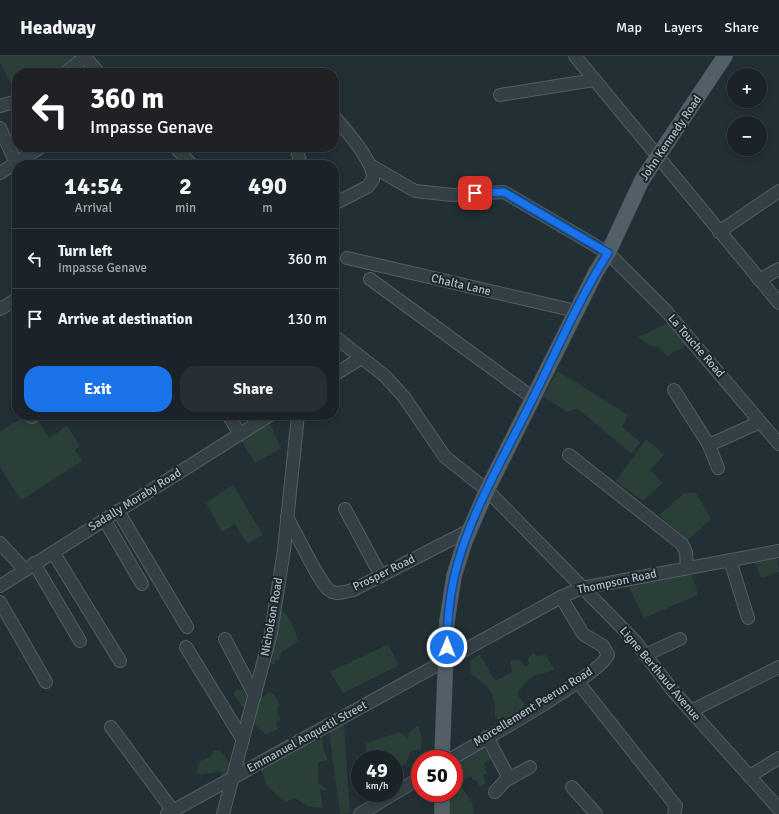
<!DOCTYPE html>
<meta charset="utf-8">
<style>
:root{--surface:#1a2328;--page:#272f34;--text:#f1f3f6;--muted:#9fa4a8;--line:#384045;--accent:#1a73e8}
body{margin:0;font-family:Signika,sans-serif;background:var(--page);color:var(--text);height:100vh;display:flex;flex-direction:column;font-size:15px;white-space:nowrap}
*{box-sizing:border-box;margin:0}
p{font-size:13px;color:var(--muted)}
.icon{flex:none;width:22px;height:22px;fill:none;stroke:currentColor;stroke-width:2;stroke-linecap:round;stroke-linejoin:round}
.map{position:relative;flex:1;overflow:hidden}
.side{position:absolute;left:12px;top:104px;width:327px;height:260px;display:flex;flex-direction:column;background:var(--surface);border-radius:16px;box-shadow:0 2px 6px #0003,0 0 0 1px var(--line)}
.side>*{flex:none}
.banner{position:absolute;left:12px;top:12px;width:327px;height:84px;border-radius:16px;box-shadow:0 2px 6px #0003,0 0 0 1px var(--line);background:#202124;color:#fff;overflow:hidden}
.fabs{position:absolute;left:727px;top:12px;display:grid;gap:8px}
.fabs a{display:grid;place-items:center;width:40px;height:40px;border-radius:50%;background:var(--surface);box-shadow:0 2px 6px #0003,0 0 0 1px var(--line);font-size:20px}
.speed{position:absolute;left:351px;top:694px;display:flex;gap:8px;font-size:20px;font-weight:700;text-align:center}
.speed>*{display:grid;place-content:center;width:52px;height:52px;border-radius:50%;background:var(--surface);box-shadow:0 2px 6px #0003,0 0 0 1px var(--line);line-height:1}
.speed small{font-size:10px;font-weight:400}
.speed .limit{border:6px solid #d22;background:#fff;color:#111}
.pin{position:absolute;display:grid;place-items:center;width:34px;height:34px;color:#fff;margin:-17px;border-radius:8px;box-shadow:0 2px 6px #0006}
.me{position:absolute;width:44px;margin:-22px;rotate:1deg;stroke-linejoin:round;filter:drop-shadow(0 0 3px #0008)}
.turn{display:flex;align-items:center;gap:14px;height:84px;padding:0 12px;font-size:18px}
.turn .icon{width:52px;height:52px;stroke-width:2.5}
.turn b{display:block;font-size:28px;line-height:34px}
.eta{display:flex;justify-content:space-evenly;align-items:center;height:68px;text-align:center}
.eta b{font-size:24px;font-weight:700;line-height:28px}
.button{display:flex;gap:8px;margin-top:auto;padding:8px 12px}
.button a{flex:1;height:46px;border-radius:16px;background:var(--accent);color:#fff;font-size:16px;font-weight:700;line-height:46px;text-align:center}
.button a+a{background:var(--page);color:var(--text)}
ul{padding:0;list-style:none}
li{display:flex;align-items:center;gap:12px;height:60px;padding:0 12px;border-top:1px solid var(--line)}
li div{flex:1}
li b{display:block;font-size:15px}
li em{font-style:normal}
header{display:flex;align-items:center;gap:24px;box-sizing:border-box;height:56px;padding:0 20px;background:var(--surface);border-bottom:1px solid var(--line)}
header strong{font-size:19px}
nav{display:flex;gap:22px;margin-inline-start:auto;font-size:14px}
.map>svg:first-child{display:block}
</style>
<header>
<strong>Headway</strong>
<nav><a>Map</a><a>Layers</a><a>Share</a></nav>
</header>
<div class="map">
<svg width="779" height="758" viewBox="0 0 779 758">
<rect width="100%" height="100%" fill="#222f35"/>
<!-- green -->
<g fill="#2b3f39">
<polygon points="0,0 78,0 60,17 17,17 17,40 0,6"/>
<polygon points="668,267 687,289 667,300 657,290 652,291 638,281"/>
<polygon points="558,315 628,359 622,371 640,386 632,398 577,352 567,356 543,340"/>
<polygon points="27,359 34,359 49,382 67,370 80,390 75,394 82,405 21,444 0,411 0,376"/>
<polygon points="270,367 281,393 255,407 240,383"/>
<polygon points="646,383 664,399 650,414 663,427 643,445 616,425"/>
<polygon points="233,429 263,479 247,488 235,468 222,476 206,447"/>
<polygon points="685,437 696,437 711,463 688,484 659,459"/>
<polygon points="777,499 779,516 761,522 754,504"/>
<polygon points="691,516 698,539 644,562 628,529"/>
<path d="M277 552C289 557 295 573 298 585L282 596 279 605 275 604V609L267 606Z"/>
<polygon points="388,588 399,609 343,637 330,616"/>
<path d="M533 597 537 600 546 599 554 614 534 620 526 626 517 638 524 647V652L506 664H499L495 660C496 636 489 632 471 618L470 605 480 598 495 625 512 616 510 606 512 604H520L526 611 529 608 528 602Z"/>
<polygon points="236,633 246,635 248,641 245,662 241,666 241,658 245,654 234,639"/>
<path d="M269 636C275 638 277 642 279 648L277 652 280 664 275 667 278 673 266 679 252 666 255 648Z"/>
<polygon points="344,669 350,757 340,758 329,676"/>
<polygon points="418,670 422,682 421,693 410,696 406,708 398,710 394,715 394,703 378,703 381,696 365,698 366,687 400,676 408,683 409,676"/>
<polygon points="322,676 323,693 328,704 318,706 318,728 329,734 320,734 323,752 307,750 295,742 285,746 267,730 261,713"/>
<polygon points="482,690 491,703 484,707 487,717 483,720 486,727 480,731 476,724 473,725 471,720 460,726 456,720 454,720 454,703"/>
<path d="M220 694 231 710 230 719 223 722 219 715 201 719 197 716 199 705C205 704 212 702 214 695Z"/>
<polygon points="455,721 472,747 474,758 448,758 449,737 454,737 454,722"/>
</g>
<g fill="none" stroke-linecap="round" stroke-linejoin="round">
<!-- minor casing -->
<g stroke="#535e63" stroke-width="14">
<g id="minor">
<polyline points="84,0 99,17"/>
<polyline points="575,0 779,247"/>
<polyline points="65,17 85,1"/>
<polyline points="500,39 594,24"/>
<polyline points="0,50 17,45"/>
<path d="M334 60C346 75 375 106 373 124L367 131 334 148"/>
<polyline points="0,72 16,107"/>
<polyline points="175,91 192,109"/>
<polyline points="296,91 301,109"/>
<polyline points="370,109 415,135 453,139 504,136 608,197 666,255 779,388"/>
<polyline points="0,117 41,91"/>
<polyline points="719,176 779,135"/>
<polyline points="347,202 576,255"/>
<polyline points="370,223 533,342"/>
<polyline points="759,224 779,213"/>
<polyline points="0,253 17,243"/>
<polyline points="334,280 385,320 404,341 445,401 487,434 635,585 673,635 779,753"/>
<polyline points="334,319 361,302"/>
<polyline points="674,334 709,389 718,412"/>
<polyline points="228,359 240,378"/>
<polyline points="32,361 34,359"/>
<polyline points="709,389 760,366"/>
<polyline points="569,399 682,488 686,496 687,512"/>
<polyline points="345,453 381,520"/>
<polyline points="118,455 187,571"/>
<path d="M287 461C295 475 319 526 329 534 336 540 346 535 353 534L470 474"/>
<polyline points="104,463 142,528"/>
<polyline points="0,487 25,514"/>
<polyline points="53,496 120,605"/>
<polyline points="730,504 748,562"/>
<polyline points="34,507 80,585"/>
<polyline points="0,530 270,359"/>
<polyline points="0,546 46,626"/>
<polyline points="225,583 255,640"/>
<polyline points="186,591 243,684"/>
<polyline points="645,599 680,583"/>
<polyline points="578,626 672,745 676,750 674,758"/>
<polyline points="691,655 779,611"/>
<polyline points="111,671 173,755"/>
<polyline points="487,681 509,722"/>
<path d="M451 703C478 687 599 620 608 599L603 590 583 578 561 541"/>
<polyline points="750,720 779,702"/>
<polyline points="572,731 596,758"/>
<polyline points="495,736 505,725 530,711"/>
<polyline points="167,758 561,541 582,532 779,495"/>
<polyline points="223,758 271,577 284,494 298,359"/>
<polyline points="360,758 420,722"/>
</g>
</g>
<!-- major casing -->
<g stroke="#424c52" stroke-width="16">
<g id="major">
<polyline points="442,703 447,565 454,520 465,485 487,434 596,216 608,197 642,124 725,0"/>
<polyline points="442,758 442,737"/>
</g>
</g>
<!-- minor -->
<use href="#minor" stroke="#354046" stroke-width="12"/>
<!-- major -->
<use href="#major" stroke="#535f66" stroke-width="15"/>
</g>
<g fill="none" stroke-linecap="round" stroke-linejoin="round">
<!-- route casing -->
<g stroke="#114b97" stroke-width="10">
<path id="route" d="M447 591C447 567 449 545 454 522 468 459 505 400 533 342 557 294 579 243 608 197L504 136 475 137"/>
</g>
<!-- route -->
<use href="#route" stroke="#1a73e8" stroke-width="7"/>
</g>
<g text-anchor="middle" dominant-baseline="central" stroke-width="4" stroke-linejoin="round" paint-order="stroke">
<!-- street labels -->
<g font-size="12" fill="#b0bbc2" stroke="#1b252a">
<text transform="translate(671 82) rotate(-56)">John Kennedy Road</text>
<text transform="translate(461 229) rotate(13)">Chalta Lane</text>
<text transform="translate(696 290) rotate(49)">La Touche Road</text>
<text transform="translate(135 444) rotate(-32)">Sadally Moraby Road</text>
<text transform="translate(384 517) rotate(-26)">Prosper Road</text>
<text transform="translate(617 526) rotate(-12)">Thompson Road</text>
<text transform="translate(272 561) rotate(-80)">Nicholson Road</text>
<text transform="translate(660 618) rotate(50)">Ligne Berthaud Avenue</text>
<text transform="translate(533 651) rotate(-32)">Morcellement Peerun Road</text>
<text transform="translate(307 681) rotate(-29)">Emmanuel Anquetil Street</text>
</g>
</g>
</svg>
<div class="fabs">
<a>+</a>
<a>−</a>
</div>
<div class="speed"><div>49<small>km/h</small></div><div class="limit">50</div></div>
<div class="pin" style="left:475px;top:137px;background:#d93025"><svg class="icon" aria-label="arrive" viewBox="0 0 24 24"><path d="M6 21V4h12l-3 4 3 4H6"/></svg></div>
<svg class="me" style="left:447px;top:591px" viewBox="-20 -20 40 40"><circle r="17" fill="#1a73e8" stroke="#fff" stroke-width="3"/><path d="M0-11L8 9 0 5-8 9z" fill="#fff"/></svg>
<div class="banner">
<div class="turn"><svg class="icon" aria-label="left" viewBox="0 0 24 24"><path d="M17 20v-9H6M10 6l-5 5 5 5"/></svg><div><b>360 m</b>Impasse Genave</div></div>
</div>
<section class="side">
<div class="eta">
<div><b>14:54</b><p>Arrival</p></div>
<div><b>2</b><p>min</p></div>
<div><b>490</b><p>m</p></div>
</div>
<ul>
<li><svg class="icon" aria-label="left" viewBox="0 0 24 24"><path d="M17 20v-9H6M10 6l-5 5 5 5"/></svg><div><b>Turn left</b><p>Impasse Genave</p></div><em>360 m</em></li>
<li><svg class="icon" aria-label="arrive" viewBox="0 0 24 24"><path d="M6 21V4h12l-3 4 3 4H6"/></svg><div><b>Arrive at destination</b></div><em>130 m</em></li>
</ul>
<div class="button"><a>Exit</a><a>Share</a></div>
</section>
</div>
